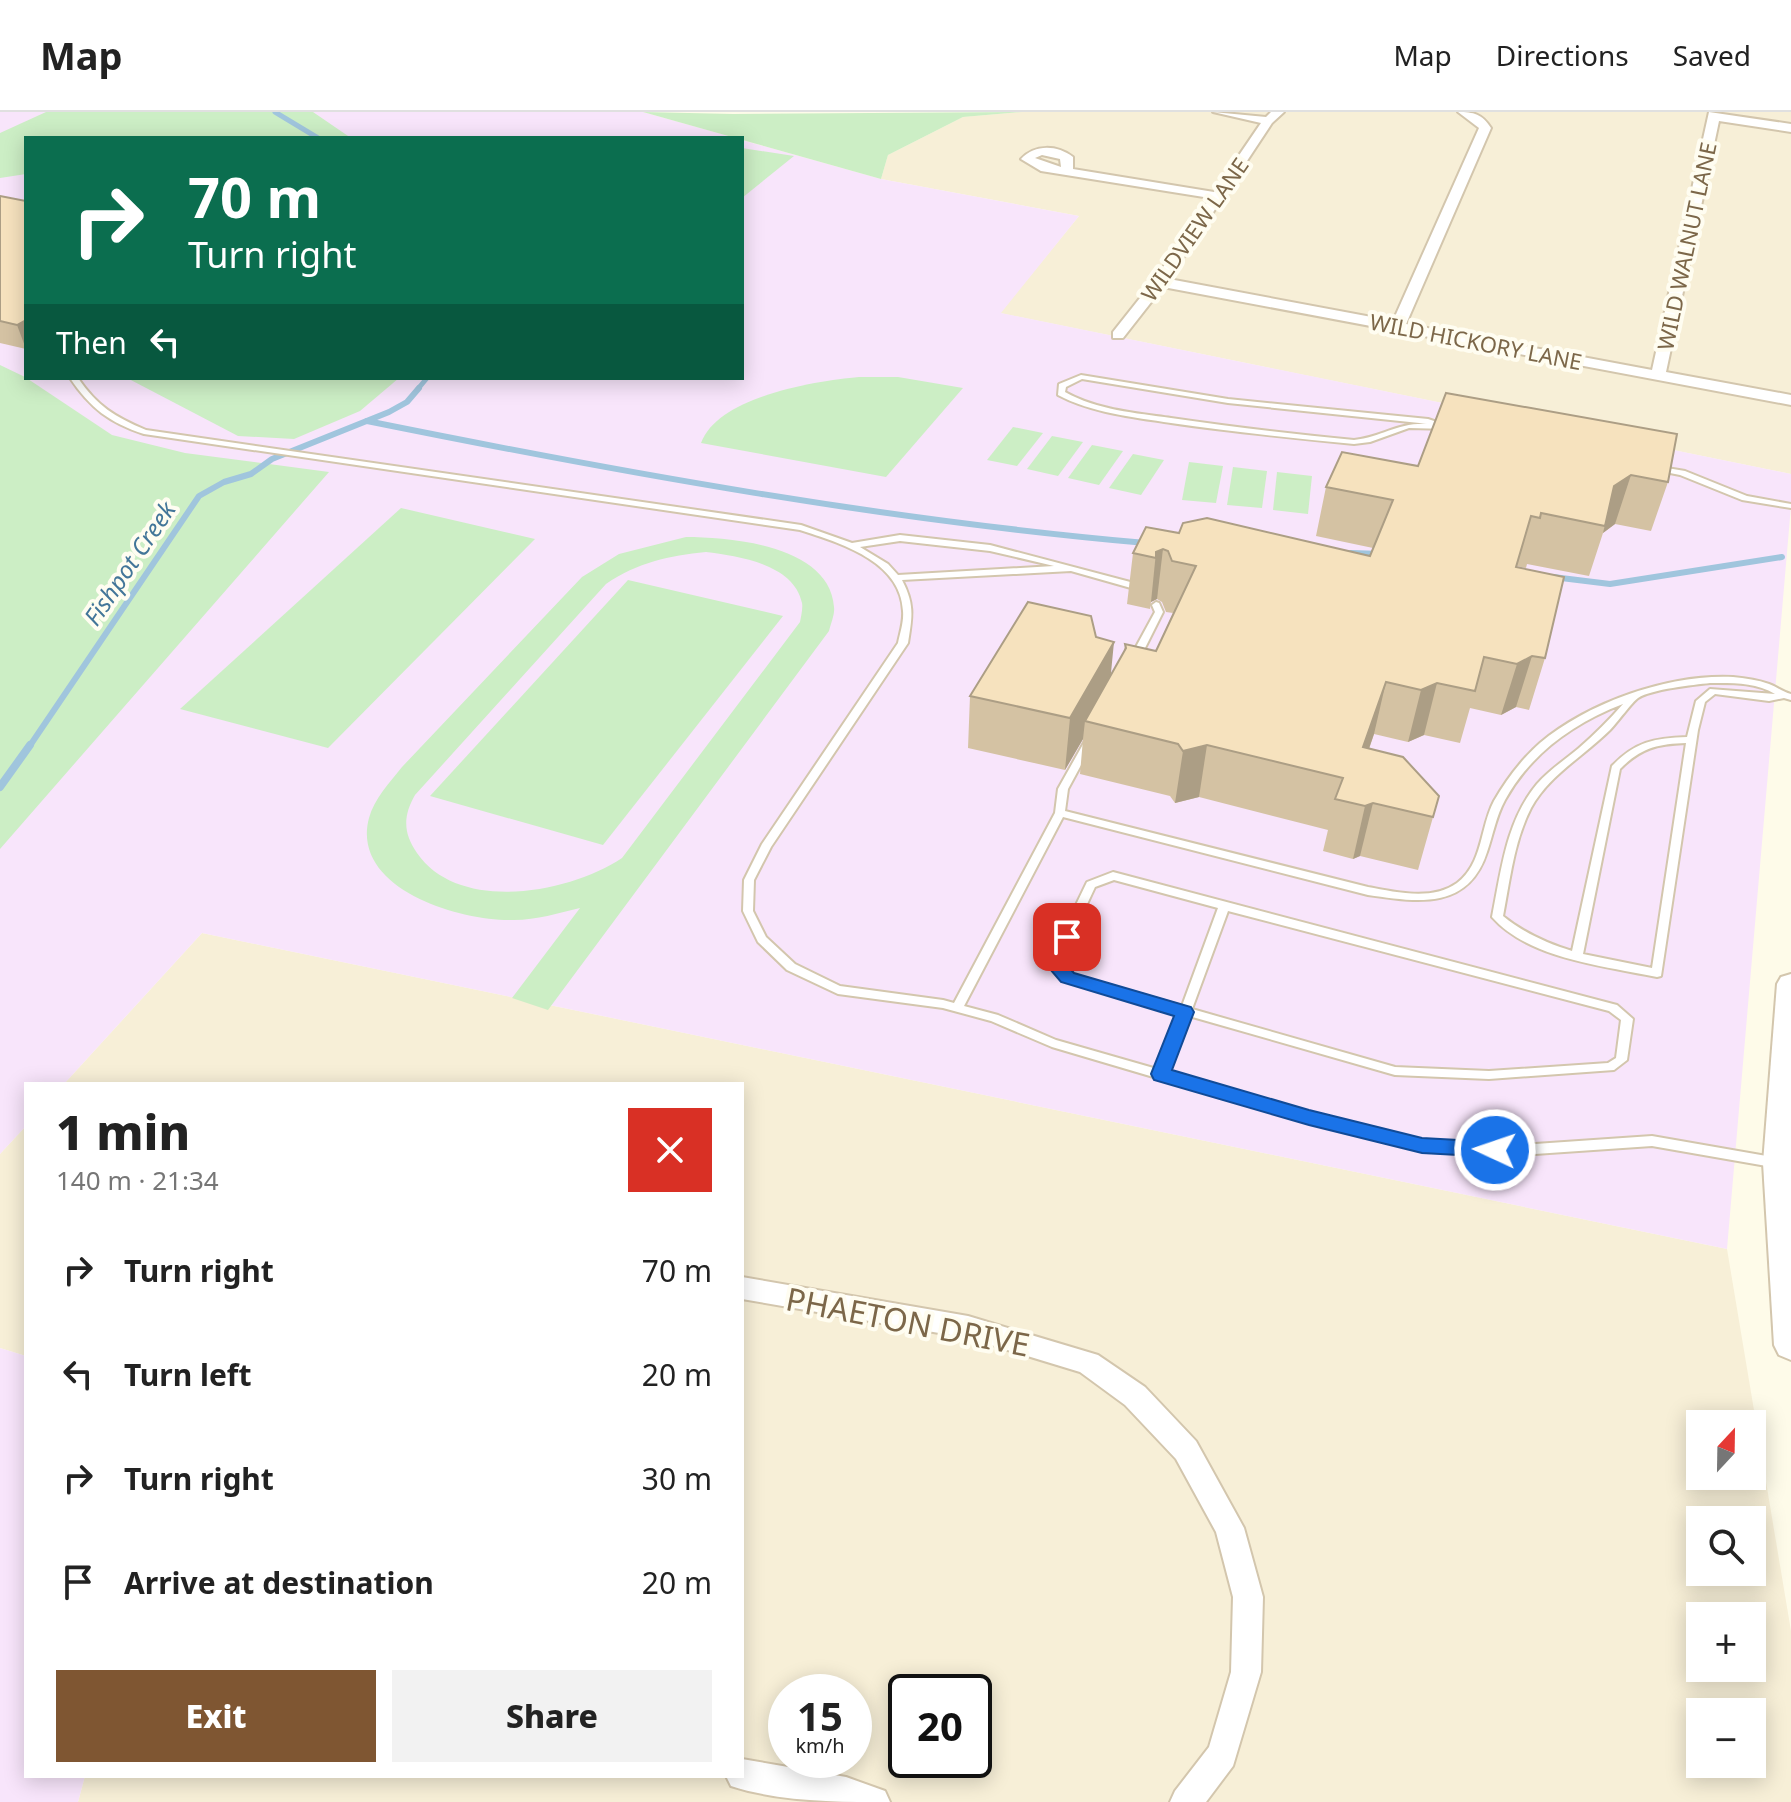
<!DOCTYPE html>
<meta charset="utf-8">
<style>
:root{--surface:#fff;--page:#f2f2f2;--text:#222;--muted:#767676;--line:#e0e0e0;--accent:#7f5632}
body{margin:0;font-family:"Noto Sans",sans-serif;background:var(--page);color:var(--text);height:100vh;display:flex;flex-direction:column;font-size:30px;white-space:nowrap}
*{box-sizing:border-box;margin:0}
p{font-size:26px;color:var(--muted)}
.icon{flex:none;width:44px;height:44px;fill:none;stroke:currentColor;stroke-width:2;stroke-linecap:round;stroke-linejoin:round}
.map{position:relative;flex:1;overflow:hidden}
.sheet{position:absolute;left:24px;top:970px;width:720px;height:696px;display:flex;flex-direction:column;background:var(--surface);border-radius:0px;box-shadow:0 4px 20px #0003}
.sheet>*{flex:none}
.banner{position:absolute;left:24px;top:24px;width:720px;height:244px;border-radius:0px;box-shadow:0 4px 20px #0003;background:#0b6e4f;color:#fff;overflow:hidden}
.needle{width:52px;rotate:22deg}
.controls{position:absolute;left:1686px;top:1298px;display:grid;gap:16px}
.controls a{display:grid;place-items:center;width:80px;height:80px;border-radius:0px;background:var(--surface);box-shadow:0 4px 20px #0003;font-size:40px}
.speed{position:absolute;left:768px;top:1562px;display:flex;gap:16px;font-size:40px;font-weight:700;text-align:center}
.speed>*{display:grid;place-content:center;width:104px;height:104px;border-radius:50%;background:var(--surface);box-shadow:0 4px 20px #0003;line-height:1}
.speed small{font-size:20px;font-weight:400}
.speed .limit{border:4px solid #111;border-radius:12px;background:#fff;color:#111}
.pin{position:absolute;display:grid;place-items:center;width:68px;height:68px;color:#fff;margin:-34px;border-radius:16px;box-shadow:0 4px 12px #0006}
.me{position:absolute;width:88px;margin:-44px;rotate:273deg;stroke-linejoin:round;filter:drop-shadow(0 0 6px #0008)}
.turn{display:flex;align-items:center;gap:28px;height:168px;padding:0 32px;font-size:36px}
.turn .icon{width:104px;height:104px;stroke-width:2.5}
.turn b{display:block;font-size:56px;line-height:68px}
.then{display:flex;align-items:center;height:76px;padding:0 32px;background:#0003;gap:16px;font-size:30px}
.round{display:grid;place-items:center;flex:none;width:84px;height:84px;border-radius:0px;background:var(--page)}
.headline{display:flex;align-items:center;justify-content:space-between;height:136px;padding:0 32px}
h1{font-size:48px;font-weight:800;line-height:60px}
.button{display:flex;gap:16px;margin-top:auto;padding:16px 32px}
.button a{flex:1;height:92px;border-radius:0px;background:var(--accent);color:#fff;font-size:32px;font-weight:800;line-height:92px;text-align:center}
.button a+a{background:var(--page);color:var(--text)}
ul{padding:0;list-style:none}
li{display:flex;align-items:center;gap:24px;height:104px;padding:0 32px}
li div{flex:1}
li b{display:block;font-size:30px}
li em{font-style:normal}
header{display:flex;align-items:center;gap:48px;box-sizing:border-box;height:112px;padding:0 40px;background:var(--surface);border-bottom:2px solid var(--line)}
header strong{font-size:38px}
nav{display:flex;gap:44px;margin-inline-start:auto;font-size:28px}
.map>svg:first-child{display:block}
</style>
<header>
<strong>Map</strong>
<nav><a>Map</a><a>Directions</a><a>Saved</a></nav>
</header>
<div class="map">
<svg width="1791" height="1690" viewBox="0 0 1791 1690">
<rect width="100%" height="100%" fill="#fefbe9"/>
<!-- residential -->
<g fill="#f7efd7" fill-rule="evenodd">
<polygon points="1022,0 1791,0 1791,362 1000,201 1079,104 881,67 888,43 963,5"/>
<path d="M202 821 1727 1137 1791 1519V1690H78L85 1664H742V972H64ZM1700 1312H1752V1364H1700ZM1700 1408H1752V1460H1700ZM1700 1504H1752V1556H1700ZM786 1580H854V1648H786ZM906 1580H974V1648H906ZM1700 1600H1752V1652H1700Z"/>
<polygon points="26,1014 26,1244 0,1236 0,1042"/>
</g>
<!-- education -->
<g fill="#f8e5fb">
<polygon points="0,0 643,0 736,26 26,26 26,266 742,266 742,28 881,67 1079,104 1001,201 1791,362 1791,394 1727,1137 202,821 64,972 26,972 26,1014 0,1042"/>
<polygon points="0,1236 26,1244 26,1664 85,1664 78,1690 0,1690"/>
</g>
<!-- green -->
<g fill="#cceec5" fill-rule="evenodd">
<polygon points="46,0 313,0 351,26 26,26 26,62 0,66 0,21"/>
<polygon points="643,0 733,2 1022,0 963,5 888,43 881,67"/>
<polygon points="742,36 794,44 742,86"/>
<polygon points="0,253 25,265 112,323 185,341 329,360 0,737"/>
<path d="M859 265H898L963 276 886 365 701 331C718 284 816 269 859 265Z"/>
<polygon points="127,266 399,266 360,299 294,327 238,324"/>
<polygon points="1013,315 1043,321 1017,354 987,348"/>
<polygon points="1052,324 1083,330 1058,364 1027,357"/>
<polygon points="1092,333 1123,339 1099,373 1068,366"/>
<polygon points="1133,342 1164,348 1141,383 1109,376"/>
<polygon points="1189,350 1223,354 1216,391 1182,388"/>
<polygon points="1233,355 1267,359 1262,396 1227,393"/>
<polygon points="1277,360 1312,364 1308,402 1273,398"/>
<polygon points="401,396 535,427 328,636 180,597"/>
<path d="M686 425C732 425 830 434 834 495 835 502 831 511 829 519L548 898 512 886 580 796C558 801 537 808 514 808 461 810 350 777 369 706 374 687 390 670 402 655L582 465 619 442ZM706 440C738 444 794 452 802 491 803 496 801 505 800 510L622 746C570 781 459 802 417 741 403 721 403 704 415 683L606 472C638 450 669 444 706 440Z"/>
<polygon points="628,468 783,504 603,733 430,684"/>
</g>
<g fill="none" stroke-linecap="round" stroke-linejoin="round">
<!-- stream-far2 -->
<g stroke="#a0c5dd" stroke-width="5">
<polyline points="275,0 318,26"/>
<polyline points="417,278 427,266"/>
</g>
<!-- stream-far1 -->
<g stroke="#a0c5dd" stroke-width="6">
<path d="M367 309C624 361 884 408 1146 431"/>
<polyline points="1351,441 1382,442"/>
<polyline points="1553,465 1610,472 1782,445"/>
<polyline points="29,635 199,384 224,370 251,362 272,347 389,300 407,290 419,276"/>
</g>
<!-- stream -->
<polyline stroke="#a0c5dd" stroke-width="8" points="0,675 30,633"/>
<!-- service casing -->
<g stroke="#d3c6ad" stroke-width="4">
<g id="service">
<path d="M1081 263 1228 287 1428 307 1452 315 1448 317 1409 316 1370 330 1354 332C1293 326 1232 320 1171 311 1133 305 1092 301 1058 283L1059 272ZM1082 267 1228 291 1429 312C1397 310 1383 325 1354 328 1293 322 1232 315 1171 306 1136 301 1097 298 1065 280L1066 275Z"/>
<path d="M70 266H78C97 294 115 305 146 318L801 413 852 431 900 423 990 433 1134 471 1135 473 1131 476 1071 459 902 468C915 493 912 505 908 531L771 735 754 768 753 799 766 825 795 852 840 874 943 888 954 891 1055 701 1058 677 1086 627 1089 626 1094 629 1068 677 1065 699 1368 775C1396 780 1432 789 1457 771 1483 752 1480 715 1494 689 1506 668 1522 647 1540 631 1589 590 1669 562 1733 565 1745 566 1758 568 1769 572 1777 575 1783 580 1791 582V588L1784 586 1769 589 1715 582 1705 590 1698 618 1661 864 1657 865C1605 854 1529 847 1492 805 1501 760 1506 709 1537 672 1549 658 1565 648 1579 636 1595 622 1609 608 1623 592 1574 611 1531 641 1505 688 1496 704 1493 723 1487 740 1468 799 1417 790 1368 783L1063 705 964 894 998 903 1056 928 1157 957 1179 901 1063 868 1048 851 1087 770 1113 760 1613 892 1617 893 1633 907 1627 948 1614 958 1489 967 1395 963 1189 904 1168 960 1309 1001 1422 1029 1521 1033 1652 1024 1778 1046 1782 1048 1784 1051 1782 1054 1778 1056 1652 1034 1521 1043 1422 1039 1309 1011 1052 935 991 909 943 896 838 882 787 858 758 830 743 799 744 768 762 732 898 531C900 521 904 510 903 499 901 449 840 431 800 418L144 322C110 311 90 296 70 266ZM900 429 990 439 1054 454 898 463 888 452 860 435ZM1710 571C1733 571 1755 570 1775 582L1710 577 1696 589 1687 625C1654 626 1635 630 1612 654L1572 839C1546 831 1524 821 1503 804 1510 768 1514 729 1531 696 1549 663 1584 644 1610 618 1617 611 1632 590 1638 586 1652 577 1693 573 1710 571ZM1686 631 1652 856 1583 842 1620 657C1641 636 1657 632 1686 631ZM1114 768 1218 796 1182 894 1071 862 1060 850 1095 775ZM1228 799 1609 899 1621 908 1616 946 1608 951 1489 959 1395 955 1192 897Z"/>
<polygon points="1655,354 1685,359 1747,384 1791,392 1791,396 1742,388 1680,363 1655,358"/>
<polygon points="1156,490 1159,491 1163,500 1140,546 1138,548 1132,548 1130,546 1155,500 1152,493"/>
</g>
</g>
<!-- minor casing -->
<g stroke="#d3c6ad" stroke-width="4">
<g id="minor">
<path d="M1213 0 1266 5 1271 0H1284L1272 11 1169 167 1393 209 1479 16 1458 0C1474 0 1482 2 1491 16L1406 212 1652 258 1709 0 1791 12V20L1719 9 1666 260 1791 283V293L1163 175 1123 226H1113V220L1155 167 1210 86 1041 59 1021 47C1035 32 1057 33 1073 45V57L1214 80 1261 11ZM1042 43 1060 47 1061 55 1035 46Z"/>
<polygon points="742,1165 968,1204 1098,1243 1145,1275 1196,1329 1244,1416 1263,1485 1261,1560 1233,1654 1206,1690 1170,1690 1175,1679 1209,1635 1231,1560 1233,1485 1216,1420 1176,1347 1125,1293 1080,1260 968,1226 742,1187"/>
<path d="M742 1647 846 1665 885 1679 890 1690C838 1690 780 1690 731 1674L726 1664H742Z"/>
</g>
</g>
<!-- tertiary casing -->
<g stroke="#d3c6ad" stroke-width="4">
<polygon id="tertiary" points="1791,862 1791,1248 1779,1243 1774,1233 1763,1051 1777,872 1781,865"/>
</g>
<!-- service -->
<use href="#service" fill="#fff" fill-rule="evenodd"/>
<!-- minor -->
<use href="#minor" fill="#fff" fill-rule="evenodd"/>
<!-- tertiary -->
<use href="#tertiary" fill="#fff" fill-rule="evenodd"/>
</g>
<!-- wall -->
<g fill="#d4c2a3">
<polygon points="0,84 26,89 26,237 0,231"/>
<polygon points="1446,281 1668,370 1651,419 1615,412 1603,421 1589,464 1527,452 1526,456 1516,454 1545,546 1529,598 1516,595 1501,603 1470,596 1460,631 1424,623 1408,630 1374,622 1369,637 1439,684 1418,758 1360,744 1353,747 1323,739 1328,718 1199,685 1175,691 1170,684 1080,662 1083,627 1065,658 968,636 970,584 1096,525 1111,563 1124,539 1125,532 1156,539 1173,501 1166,500 1162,490 1157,487 1151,490 1150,497 1127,492 1133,441 1179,421 1370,444 1373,436 1316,424 1326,375 1418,354"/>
</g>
<!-- shaded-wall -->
<g fill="#ac9e85">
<polygon points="26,208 26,237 17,213"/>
<polygon points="1631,363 1615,412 1603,421 1614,374"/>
<polygon points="1163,437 1157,487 1151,490 1156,440"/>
<polygon points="1114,530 1109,581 1085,609 1083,627 1065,658 1070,606"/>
<polygon points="1532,544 1516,595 1501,603 1517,552"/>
<polygon points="1386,570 1374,622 1351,688 1363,635"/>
<polygon points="1437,571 1424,623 1408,630 1421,578"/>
<polygon points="1207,633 1199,685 1175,691 1183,639"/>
<polygon points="1373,691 1360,744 1353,747 1365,694"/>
</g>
<!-- building -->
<g fill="#f6e2be" stroke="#ac9e85" stroke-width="2">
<polygon points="0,84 26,89 26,208 17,213 0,209"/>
<polygon points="1446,281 1677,322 1668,370 1631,363 1614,374 1605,414 1541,401 1540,406 1531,404 1516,455 1564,465 1545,546 1532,544 1517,552 1484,545 1475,579 1437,571 1421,578 1386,570 1363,635 1403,645 1439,684 1433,705 1373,691 1365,694 1335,687 1343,666 1207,633 1183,639 1178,632 1085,609 1126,536 1125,532 1156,539 1196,454 1172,449 1168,439 1163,437 1156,440 1156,446 1133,441 1146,415 1179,421 1183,411 1207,406 1370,444 1393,388 1326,375 1342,340 1418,354"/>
<polygon points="1028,490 1091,504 1096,525 1114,530 1070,606 970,584"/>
</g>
<!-- route -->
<polygon fill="#1a73e8" stroke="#114b97" stroke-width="2" points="1067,819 1076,825 1064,850 1074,861 1191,895 1194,900 1172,958 1309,998 1422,1026 1495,1030 1502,1032 1505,1038 1502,1043 1495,1045 1422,1041 1309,1013 1154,968 1151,962 1174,904 1061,870 1045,851 1060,821"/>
<g text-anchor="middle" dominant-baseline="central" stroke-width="8" stroke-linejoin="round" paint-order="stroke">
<!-- far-street labels -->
<g font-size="22" fill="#7c6749" stroke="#fffdf1">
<text transform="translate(1194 117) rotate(-55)">WILDVIEW LANE</text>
<text transform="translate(1686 134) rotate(-78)">WILD WALNUT LANE</text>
<text transform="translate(1476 229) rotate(11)">WILD HICKORY LANE</text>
</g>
<!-- far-water labels -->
<g font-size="24" font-style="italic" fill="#437699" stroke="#fffdf1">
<text transform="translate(129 451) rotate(-56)">Fishpot Creek</text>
</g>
<!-- near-street labels -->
<g font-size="32" fill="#7c6749" stroke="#fffdf1">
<text transform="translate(908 1209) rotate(11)">PHAETON DRIVE</text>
</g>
</g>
</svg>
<div class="controls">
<a><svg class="needle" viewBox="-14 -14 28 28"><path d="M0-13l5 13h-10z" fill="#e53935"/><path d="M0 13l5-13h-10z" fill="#767676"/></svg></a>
<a><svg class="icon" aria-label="search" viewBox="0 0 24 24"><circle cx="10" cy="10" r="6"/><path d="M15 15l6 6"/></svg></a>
<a>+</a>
<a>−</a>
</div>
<div class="speed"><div>15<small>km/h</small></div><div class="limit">20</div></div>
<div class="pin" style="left:1067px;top:825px;background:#d93025"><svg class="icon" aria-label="arrive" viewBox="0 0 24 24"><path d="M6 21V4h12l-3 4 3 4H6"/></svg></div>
<svg class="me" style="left:1495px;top:1038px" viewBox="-20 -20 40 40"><circle r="17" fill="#1a73e8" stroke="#fff" stroke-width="3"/><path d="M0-11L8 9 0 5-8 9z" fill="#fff"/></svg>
<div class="banner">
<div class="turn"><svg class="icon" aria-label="right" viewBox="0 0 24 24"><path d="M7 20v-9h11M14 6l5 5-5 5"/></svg><div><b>70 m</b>Turn right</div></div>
<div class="then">Then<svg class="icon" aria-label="left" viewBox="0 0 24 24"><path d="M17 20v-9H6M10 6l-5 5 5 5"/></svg></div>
</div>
<section class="sheet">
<div class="headline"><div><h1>1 min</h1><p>140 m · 21:34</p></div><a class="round" style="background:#d93025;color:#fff"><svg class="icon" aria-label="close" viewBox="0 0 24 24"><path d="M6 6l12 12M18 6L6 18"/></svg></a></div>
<ul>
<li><svg class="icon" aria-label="right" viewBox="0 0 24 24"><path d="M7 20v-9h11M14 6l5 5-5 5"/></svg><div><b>Turn right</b></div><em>70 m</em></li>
<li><svg class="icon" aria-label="left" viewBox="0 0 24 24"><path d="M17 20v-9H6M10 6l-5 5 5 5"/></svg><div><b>Turn left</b></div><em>20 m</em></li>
<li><svg class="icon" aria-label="right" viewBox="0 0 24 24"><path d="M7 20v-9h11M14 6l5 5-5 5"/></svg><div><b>Turn right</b></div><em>30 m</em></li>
<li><svg class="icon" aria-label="arrive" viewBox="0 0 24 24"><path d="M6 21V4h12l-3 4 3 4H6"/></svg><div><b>Arrive at destination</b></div><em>20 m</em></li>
</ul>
<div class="button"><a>Exit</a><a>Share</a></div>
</section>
</div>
